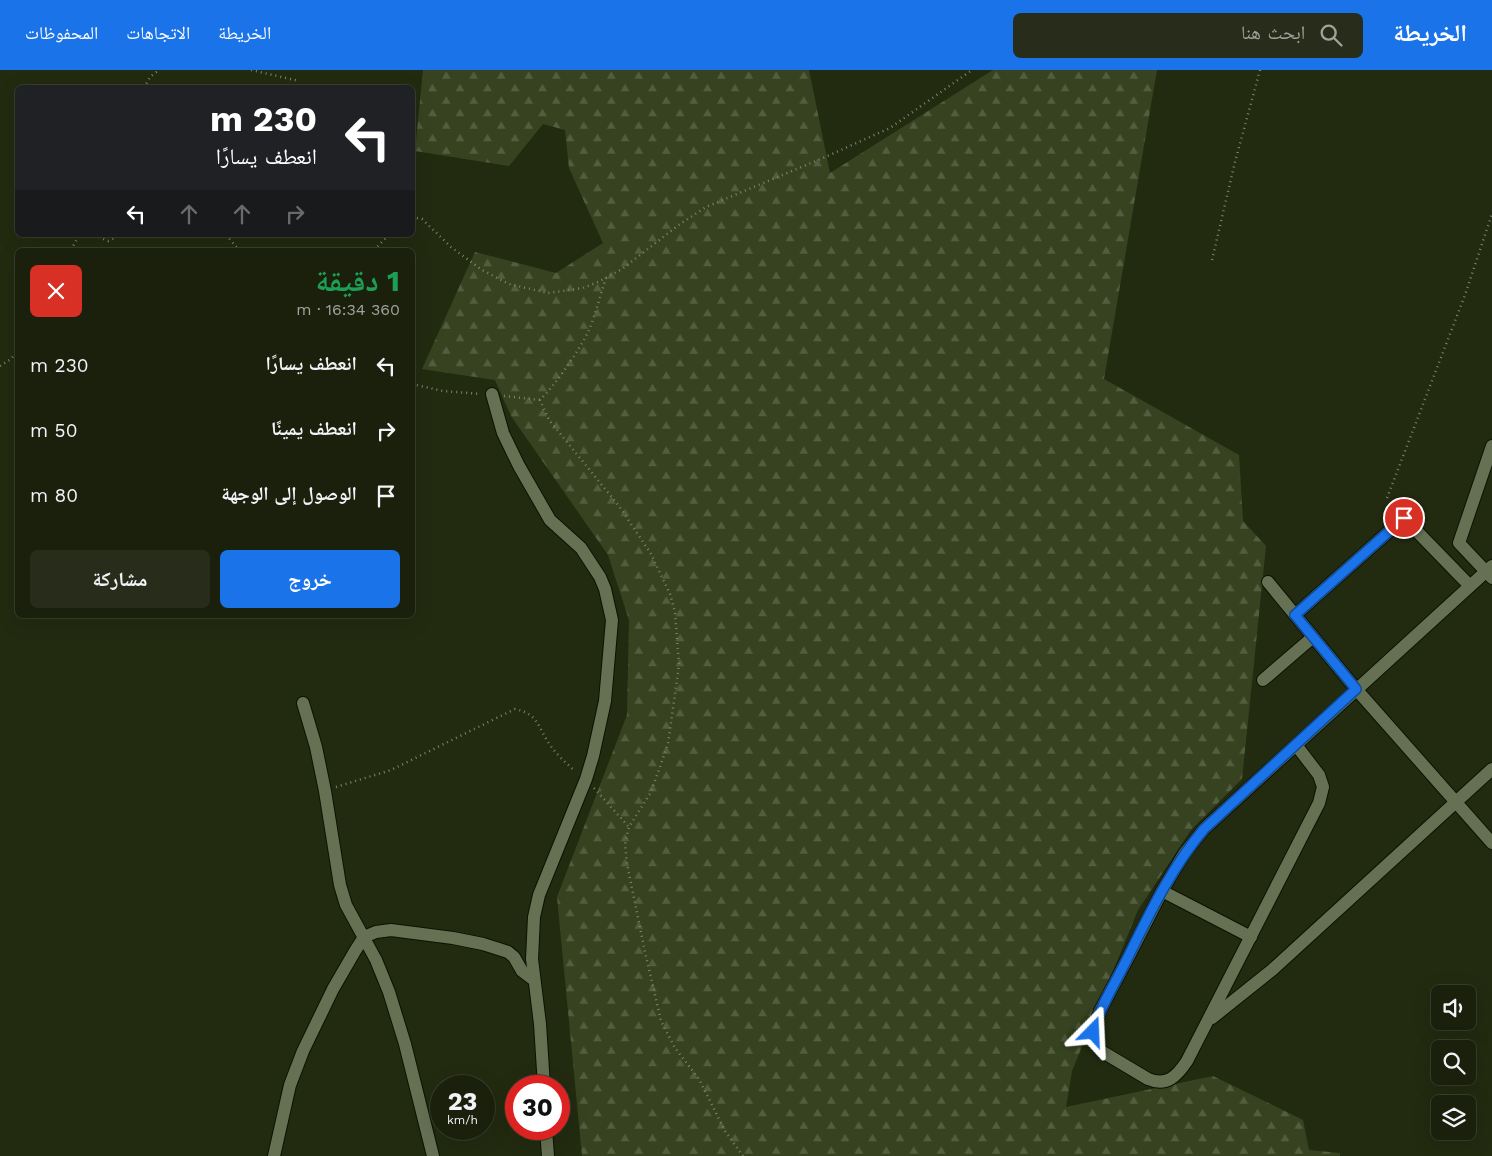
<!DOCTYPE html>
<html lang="ar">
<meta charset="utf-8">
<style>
:root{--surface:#1a200c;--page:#272d1a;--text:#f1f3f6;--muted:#9fa39d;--line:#383e2d;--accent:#1a73e8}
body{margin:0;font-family:"Work Sans","Noto Naskh Arabic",sans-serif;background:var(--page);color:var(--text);direction:rtl;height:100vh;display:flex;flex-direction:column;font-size:19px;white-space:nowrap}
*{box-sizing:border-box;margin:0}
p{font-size:16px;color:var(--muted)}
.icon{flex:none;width:28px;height:28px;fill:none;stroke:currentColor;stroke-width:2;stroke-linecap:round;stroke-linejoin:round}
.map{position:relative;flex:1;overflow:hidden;direction:ltr}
.sheet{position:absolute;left:15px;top:178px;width:400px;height:370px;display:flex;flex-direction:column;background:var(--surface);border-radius:8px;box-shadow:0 5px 20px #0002,0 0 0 1px var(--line);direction:rtl}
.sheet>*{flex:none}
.hud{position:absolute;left:15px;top:15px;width:400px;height:152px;border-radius:8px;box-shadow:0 5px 20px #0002,0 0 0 1px var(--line);direction:rtl;background:#202124;color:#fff;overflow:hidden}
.fabs{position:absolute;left:1431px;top:915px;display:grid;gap:10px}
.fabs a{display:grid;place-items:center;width:45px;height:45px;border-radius:8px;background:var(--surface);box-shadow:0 5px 20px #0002,0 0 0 1px var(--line);font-size:25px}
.speed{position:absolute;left:430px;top:1005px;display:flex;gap:10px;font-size:25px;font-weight:700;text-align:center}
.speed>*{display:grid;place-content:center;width:65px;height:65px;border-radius:50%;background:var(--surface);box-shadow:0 5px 20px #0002,0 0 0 1px var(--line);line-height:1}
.speed small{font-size:12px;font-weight:400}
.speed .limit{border:8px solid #d22;background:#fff;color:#111}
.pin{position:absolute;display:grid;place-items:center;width:42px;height:42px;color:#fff;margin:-21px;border:2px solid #fff;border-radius:50%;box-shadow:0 1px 5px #0007}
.me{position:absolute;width:55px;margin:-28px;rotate:21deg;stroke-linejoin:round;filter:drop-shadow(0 0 4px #0008)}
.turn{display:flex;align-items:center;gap:18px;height:105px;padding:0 15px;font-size:22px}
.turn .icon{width:65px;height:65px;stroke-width:2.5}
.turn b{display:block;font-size:35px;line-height:42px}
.lanes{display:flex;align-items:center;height:48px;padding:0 15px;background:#0003;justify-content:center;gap:25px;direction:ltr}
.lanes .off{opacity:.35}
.round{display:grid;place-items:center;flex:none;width:52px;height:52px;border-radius:8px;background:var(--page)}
.overview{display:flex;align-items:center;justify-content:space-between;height:85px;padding:0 15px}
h1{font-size:30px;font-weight:700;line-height:38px;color:#1e9e55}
.action{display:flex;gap:10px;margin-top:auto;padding:10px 15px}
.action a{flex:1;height:58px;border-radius:8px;background:var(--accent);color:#fff;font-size:20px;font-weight:700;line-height:58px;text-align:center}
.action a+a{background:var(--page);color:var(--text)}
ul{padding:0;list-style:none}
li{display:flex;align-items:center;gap:15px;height:65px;padding:0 15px}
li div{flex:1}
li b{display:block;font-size:19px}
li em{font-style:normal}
header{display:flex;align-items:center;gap:30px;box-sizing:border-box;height:70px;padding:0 25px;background:var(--accent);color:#fff}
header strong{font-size:24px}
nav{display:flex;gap:28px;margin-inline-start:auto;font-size:18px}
.search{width:350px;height:45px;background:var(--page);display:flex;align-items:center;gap:12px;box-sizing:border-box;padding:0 18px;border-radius:8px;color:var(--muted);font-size:19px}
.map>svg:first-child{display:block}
</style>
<header>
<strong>الخريطة</strong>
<div class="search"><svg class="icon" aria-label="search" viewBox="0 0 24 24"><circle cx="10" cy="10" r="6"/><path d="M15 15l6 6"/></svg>ابحث هنا</div>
<nav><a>الخريطة</a><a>الاتجاهات</a><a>المحفوظات</a></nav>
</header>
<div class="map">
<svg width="1492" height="1086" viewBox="0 0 1492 1086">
<defs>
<pattern id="forest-firs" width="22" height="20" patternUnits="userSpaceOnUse" patternTransform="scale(1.25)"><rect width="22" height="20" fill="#374320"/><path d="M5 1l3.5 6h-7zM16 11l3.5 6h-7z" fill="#535d3f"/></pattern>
</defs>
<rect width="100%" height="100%" fill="#222b10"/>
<!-- forest -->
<polygon fill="url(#forest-firs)" points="423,0 809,0 830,103 993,0 1157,0 1104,309 1239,385 1243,451 1266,476 1242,709 1191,760 1138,840 1072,1001 1066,1037 1213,1006 1303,1050 1309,1080 1340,1083 1340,1086 582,1086 557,827 627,645 629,550 608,485 511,346 495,310 422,299 475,182 556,203 603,173 569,98 565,60 543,54 509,96 415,81"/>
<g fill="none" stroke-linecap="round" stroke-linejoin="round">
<!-- minor casing -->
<g stroke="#0b1300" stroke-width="14">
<g id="minor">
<polyline points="492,324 503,363 519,396 550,450 581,478 600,507 605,519 612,550 605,631 593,686 586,709 539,825 534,847 532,889 540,954 544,1016"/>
<polyline points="1492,376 1459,473 1492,508"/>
<polyline points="1268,512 1356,619 1492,773"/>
<polyline points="1295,545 1404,448 1470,516"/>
<polyline points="1263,610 1313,567"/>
<polyline points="303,633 316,677 325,721 340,815 346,835 376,890 389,922 405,974 433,1086"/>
<path d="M1296 675 1319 705 1323 717 1319 733 1187 991C1177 1006 1167 1017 1148 1009L1101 981 1093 968V962L1100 941 1131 882 1162 821 1184 784 1204 759 1492 496"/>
<polyline points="1162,821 1251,867"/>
<polyline points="1212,948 1272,900 1492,699"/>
<polyline points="546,1059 548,1086"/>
<polyline points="274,1086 290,1015 303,981 333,919 355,881 364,867 376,862 391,860 453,868 483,874 508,882 514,887 522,901 534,910"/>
</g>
</g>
<!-- path -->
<g stroke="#7d846f" stroke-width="2.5" stroke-dasharray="1 4" stroke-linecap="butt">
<polyline points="251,0 299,11"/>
<polyline points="144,18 150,7 159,0"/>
<polyline points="412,147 422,149 451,177 482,200 509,214 548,223 583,218 598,212 622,199 680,154 706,137 823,88 890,58 972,0"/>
<polyline points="94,165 108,171 121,165"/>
<polyline points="226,165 239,180"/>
<polyline points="71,180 79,165"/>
<polyline points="374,180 389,165"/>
<polyline points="1212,190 1235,92 1260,0"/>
<path d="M606 208C600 225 596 244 589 260 579 281 556 314 540 330L549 350 619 436 651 484 670 524 675 542 679 595 668 674 651 722 629 757 625 774 627 794 645 882 661 951 675 978 699 1009 725 1061 743 1086"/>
<polyline points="0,296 11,289 18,280"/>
<polyline points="412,314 443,321 481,324"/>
<polyline points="504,326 540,330"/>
<polyline points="1387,428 1465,225 1492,144"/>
<path d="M336 717 391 700 515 639C539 644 538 658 550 675 557 685 566 693 575 701"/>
<polyline points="594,718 629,757"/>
</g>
<!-- minor -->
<use href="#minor" stroke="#667154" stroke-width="12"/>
</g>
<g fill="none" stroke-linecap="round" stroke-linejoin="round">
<!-- route casing -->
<g stroke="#114b97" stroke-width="12">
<path id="route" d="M1093 962C1099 939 1113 917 1124 895 1147 849 1170 799 1204 759L1356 619 1295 545 1404 448"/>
</g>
<!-- route -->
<use href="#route" stroke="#1a73e8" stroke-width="9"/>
</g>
</svg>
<div class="fabs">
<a><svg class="icon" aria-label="sound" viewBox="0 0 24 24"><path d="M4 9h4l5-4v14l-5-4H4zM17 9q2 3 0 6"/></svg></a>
<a><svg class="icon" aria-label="search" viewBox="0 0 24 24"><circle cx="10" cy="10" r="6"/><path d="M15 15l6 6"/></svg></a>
<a><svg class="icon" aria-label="layers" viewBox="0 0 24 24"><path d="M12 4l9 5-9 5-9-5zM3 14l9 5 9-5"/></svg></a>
</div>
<div class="speed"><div>23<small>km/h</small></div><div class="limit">30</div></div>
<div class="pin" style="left:1404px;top:448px;background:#d93025"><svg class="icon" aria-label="arrive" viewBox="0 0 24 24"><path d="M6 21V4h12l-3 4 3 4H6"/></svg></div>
<svg class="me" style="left:1093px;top:962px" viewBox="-20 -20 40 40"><path d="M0-17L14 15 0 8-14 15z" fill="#1a73e8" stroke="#fff" stroke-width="4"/></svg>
<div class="hud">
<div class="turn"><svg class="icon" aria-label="left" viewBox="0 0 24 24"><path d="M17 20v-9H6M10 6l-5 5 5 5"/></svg><div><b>230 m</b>انعطف يسارًا</div></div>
<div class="lanes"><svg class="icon" aria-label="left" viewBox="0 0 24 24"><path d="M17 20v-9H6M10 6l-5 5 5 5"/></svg><svg class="icon off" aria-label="ahead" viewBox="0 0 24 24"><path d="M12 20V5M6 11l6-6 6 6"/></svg><svg class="icon off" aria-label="ahead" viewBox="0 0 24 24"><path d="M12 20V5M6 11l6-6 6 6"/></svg><svg class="icon off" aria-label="right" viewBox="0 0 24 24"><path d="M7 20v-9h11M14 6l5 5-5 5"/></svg></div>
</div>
<section class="sheet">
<div class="overview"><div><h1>1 دقيقة</h1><p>360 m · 16:34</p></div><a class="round" style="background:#d93025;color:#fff"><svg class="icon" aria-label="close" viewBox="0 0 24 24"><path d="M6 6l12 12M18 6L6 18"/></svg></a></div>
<ul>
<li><svg class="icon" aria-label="left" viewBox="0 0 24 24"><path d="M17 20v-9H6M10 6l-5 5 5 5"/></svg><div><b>انعطف يسارًا</b></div><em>230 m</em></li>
<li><svg class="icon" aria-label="right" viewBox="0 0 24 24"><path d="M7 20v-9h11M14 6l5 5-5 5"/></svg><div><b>انعطف يمينًا</b></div><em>50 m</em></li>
<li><svg class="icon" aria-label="arrive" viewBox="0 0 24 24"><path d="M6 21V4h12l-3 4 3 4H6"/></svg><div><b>الوصول إلى الوجهة</b></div><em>80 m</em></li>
</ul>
<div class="action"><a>خروج</a><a>مشاركة</a></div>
</section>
</div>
